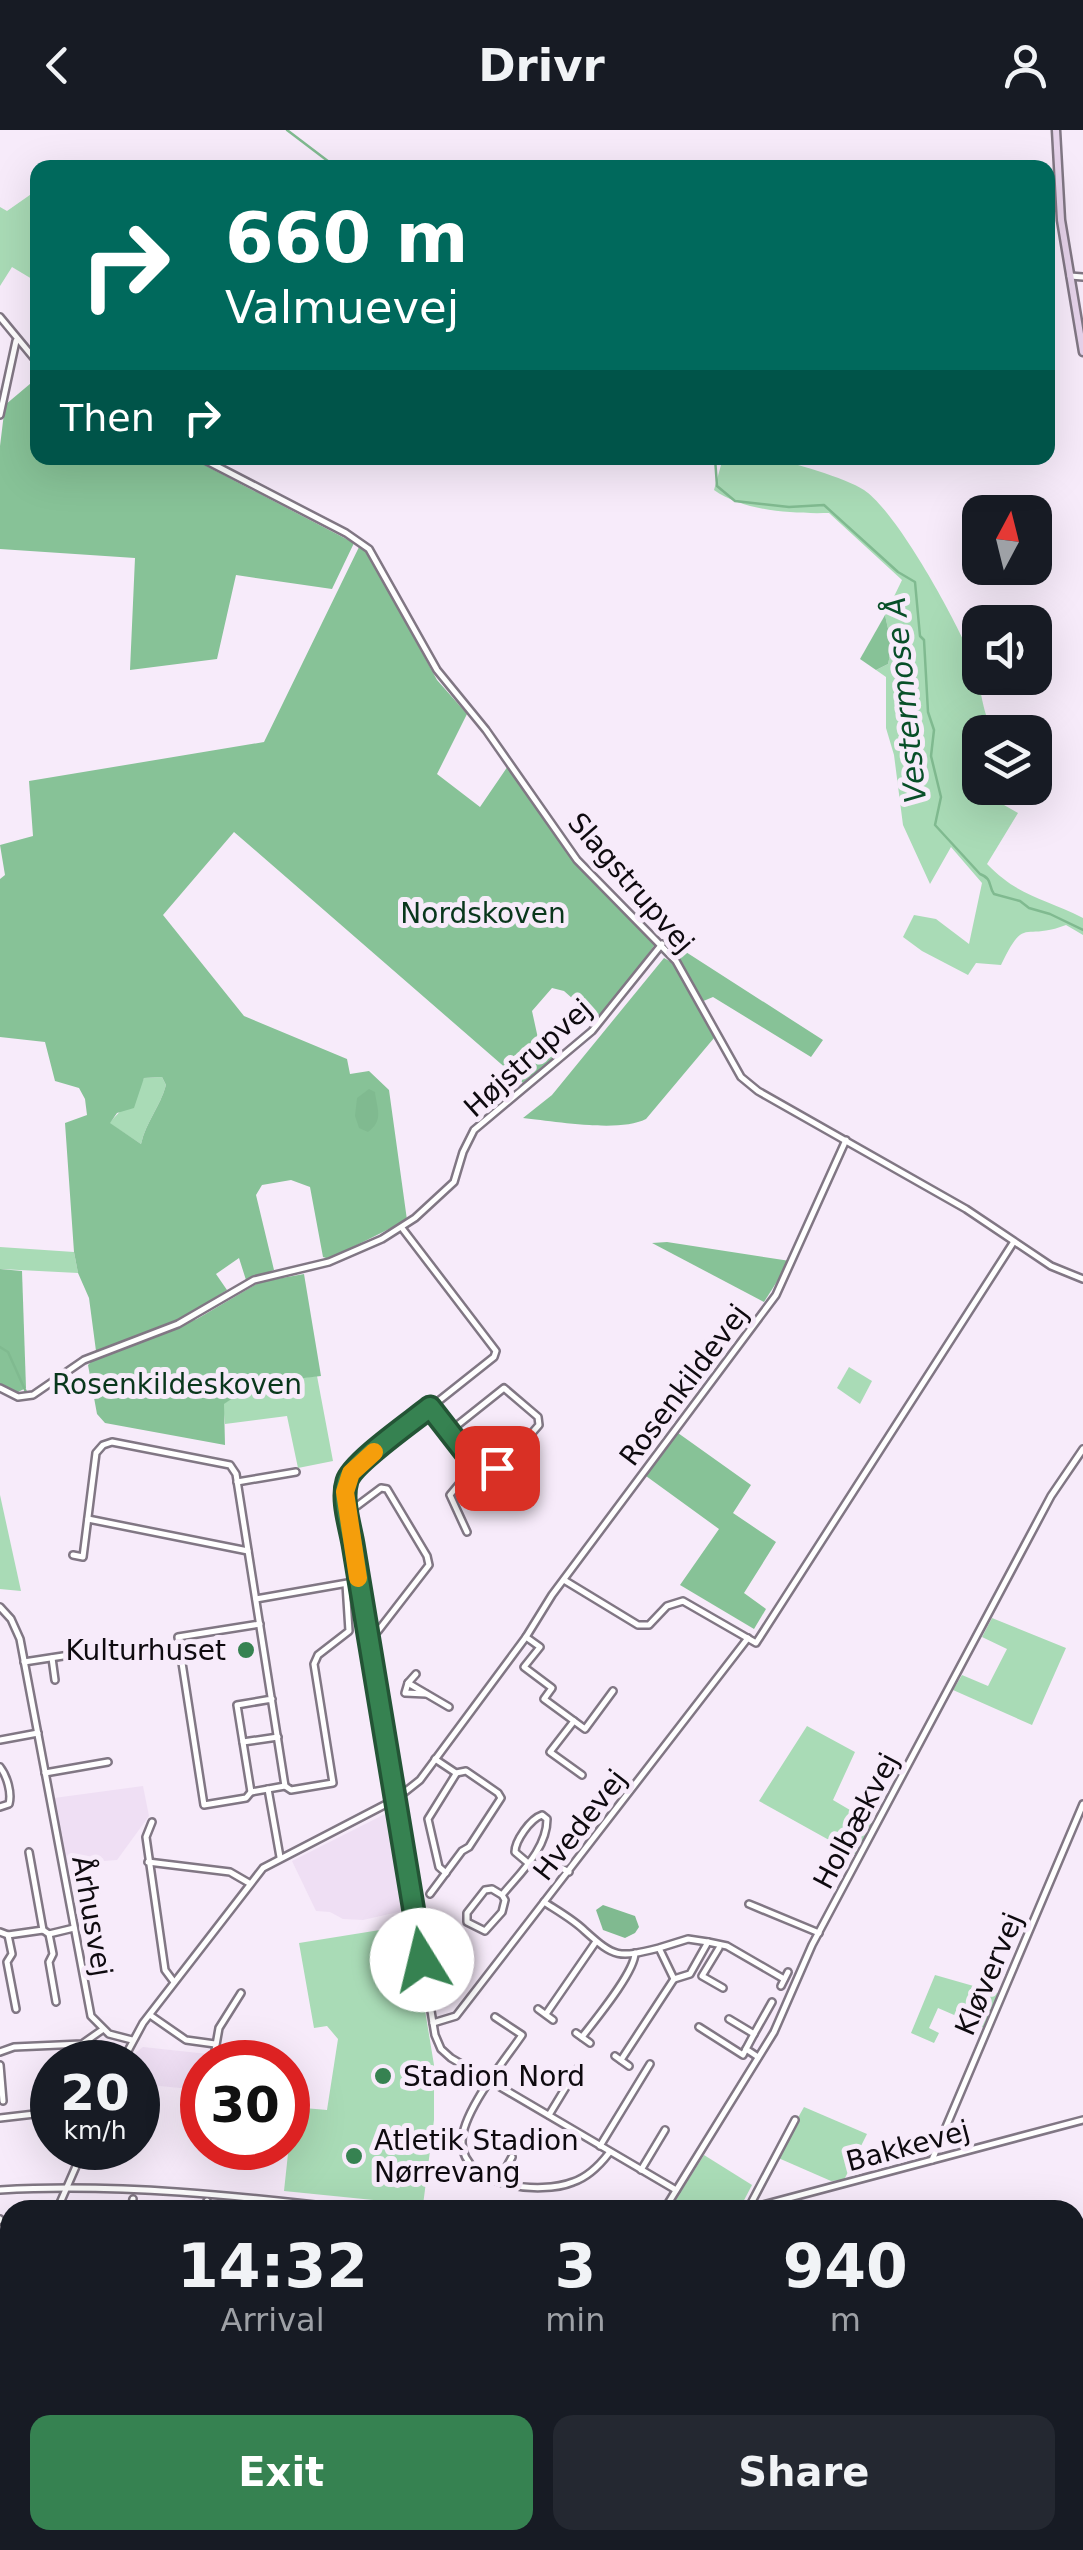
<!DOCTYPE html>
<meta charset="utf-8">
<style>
:root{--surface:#171b24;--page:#242831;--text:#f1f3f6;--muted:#9ea1a6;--accent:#368251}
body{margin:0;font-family:"DejaVu Sans",sans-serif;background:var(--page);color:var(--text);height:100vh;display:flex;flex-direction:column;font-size:38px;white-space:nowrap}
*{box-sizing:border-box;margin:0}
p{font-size:32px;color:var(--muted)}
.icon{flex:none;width:55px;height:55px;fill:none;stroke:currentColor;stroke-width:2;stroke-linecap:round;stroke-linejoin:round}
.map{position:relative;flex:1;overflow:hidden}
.side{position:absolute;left:0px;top:2070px;width:1085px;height:350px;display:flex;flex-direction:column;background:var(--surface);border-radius:30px 30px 0 0;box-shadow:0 10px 40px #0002}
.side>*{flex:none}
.hud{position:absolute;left:30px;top:30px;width:1025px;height:305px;border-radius:20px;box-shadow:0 10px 40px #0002;background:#00695c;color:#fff;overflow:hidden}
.needle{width:65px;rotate:7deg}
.controls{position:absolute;left:962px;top:365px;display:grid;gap:20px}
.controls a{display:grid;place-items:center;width:90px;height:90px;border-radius:20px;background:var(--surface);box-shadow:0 10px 40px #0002;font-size:50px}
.speed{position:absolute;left:30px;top:1910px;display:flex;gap:20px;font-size:50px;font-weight:700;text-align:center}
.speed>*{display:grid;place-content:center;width:130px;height:130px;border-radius:50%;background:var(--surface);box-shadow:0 10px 40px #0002;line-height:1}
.speed small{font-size:25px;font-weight:400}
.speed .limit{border:15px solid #d22;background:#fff;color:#111}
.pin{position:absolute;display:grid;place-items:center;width:85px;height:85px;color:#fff;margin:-42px;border-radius:20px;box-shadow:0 5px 15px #0006}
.me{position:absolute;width:110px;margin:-55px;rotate:351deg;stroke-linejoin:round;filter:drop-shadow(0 0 8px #0008)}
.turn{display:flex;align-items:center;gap:35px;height:210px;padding:0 30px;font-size:45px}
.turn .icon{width:130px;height:130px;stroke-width:2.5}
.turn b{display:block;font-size:70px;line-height:85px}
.then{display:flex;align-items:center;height:95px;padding:0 30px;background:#0003;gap:20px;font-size:38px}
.eta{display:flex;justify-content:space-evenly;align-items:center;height:170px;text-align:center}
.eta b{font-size:60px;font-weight:800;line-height:70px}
.action{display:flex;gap:20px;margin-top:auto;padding:20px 30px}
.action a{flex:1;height:115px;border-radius:20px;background:var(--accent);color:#fff;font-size:40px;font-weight:800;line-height:115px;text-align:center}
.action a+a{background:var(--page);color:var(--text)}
header{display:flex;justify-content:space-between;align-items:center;height:130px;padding:0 30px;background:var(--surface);font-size:45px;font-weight:800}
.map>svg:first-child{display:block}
</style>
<header><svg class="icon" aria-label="back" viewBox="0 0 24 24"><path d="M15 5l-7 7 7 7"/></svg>Drivr<svg class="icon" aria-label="person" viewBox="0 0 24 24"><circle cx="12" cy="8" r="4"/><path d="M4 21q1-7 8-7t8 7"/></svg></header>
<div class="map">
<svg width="1083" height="2420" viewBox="0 0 1083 2420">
<rect width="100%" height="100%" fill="#f7ebfa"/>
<!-- built -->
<g fill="#efdff4">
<polygon points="143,1656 149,1686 117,1730 67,1734 54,1668"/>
<polygon points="391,1681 407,1780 363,1790 343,1789 330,1782 316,1781 292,1731"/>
<polygon points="143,1917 208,1924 207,1932 202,1932 202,1960 138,1954 138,1932 129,1932 133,1925"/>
<polygon points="1075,2298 1083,2301 1083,2420 781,2420 784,2410 1075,2410"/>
<polygon points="192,2410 328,2410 332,2420 195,2420"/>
</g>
<!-- green -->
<g fill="#a9dbb6">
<polygon points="37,60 37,152 12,137 0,156 0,77 7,81"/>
<path d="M723 328C737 328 755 325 769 328 791 332 846 348 864 360 897 382 956 490 972 529 982 553 980 580 994 602H980V658H999L1004 675 1018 683 987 734C1020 768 1045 768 1083 788V805L1066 795C1022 812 1026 784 1001 835L976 833 968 845 922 821 903 807 914 785 936 789 969 814 982 753 951 717 930 754 903 695 894 625 886 598V547L876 540 888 534 892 517 885 485 902 450 829 383C793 384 743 381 714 360Z"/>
<path d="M162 947 166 955C160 977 146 992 141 1014L109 993 135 966 144 948Z"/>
<polygon points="0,1117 74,1122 78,1143 0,1139"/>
<polygon points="849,1237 872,1251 860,1274 837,1258"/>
<polygon points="317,1246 333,1331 298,1338 287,1286 225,1294 223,1274 254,1254"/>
<polygon points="0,1365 21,1461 0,1459"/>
<polygon points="992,1488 1066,1518 1032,1595 953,1560 962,1545 988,1556 1007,1519 982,1507"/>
<polygon points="807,1596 855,1622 833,1670 872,1693 856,1725 759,1671"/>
<polygon points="411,1795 434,1935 434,1990 423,2075 284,2061 293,1977 327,1980 338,1909 327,1896 314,1898 299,1813"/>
<polygon points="935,1845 998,1863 984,1898 938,1878 929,1898 939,1903 934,1913 911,1903"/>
<polygon points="804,1977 867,2004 844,2050 831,2051 776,2027"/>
<polygon points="704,2025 752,2055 741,2076 726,2080 669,2080"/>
<polygon points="481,2410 784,2410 781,2420 476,2420"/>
</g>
<!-- forest -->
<g fill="#87c297" fill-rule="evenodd">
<polygon points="37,248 38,328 191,328 354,413 332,459 236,445 217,529 130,540 135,428 0,419 0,316 5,275"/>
<path d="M359 417 367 422 437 550 467 584 437 644 480 677 508 636 574 733 656 813 599 892 564 861 552 858 532 881 539 913 554 928 523 953 234 702 163 785 244 886 347 929 350 944 369 941 389 960 407 1090 329 1129 323 1127 310 1057 291 1050 262 1055 256 1065 274 1140 246 1150 239 1128 216 1144 227 1160 178 1191 96 1221 89 1168 78 1143 74 1122 65 993 87 985 85 969 79 958 55 951 45 912 0 907V749L5 745 0 715 33 706 29 651 264 612ZM162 947 166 955C160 977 146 992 141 1014L110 993 117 983 134 978 144 948Z"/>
<polygon points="885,485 892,517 888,534 876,540 860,529"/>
<polygon points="675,815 823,910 811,927 713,867 701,872 672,821"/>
<path d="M664 828 673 833 714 908 646 989C619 1003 554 991 523 988L552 965Z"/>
<polygon points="667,1112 790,1131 764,1172 652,1113"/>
<polygon points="0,1139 22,1141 26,1258 16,1263 0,1256"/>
<polygon points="304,1144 321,1246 254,1254 224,1274 225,1315 105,1293 97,1284 88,1235 93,1230 197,1189 260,1152"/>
<polygon points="678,1303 751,1355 733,1383 776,1412 744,1463 766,1479 754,1499 680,1455 719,1399 646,1346"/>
</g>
<!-- water -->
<g fill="#80ba90">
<path d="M369 959 375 962C377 980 384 990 368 1002L359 998 355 986 357 968Z"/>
<polygon points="603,1775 635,1786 639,1797 635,1803 625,1808 603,1800 596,1780"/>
</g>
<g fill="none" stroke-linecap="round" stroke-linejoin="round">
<!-- stream -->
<g stroke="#80ba90" stroke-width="2.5">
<polyline points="287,0 337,38"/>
<path d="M715 328 717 356 735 371 789 377 824 375 898 442 915 452 920 506 924 510 928 582 934 600 931 626 941 667 935 695 980 744C993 749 988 756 994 764L1020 771 1029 778 1050 784 1083 800"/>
<polyline points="0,1217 8,1222 26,1262"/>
</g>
<!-- minor casing -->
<g stroke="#817784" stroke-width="10">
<g id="minor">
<polyline points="1070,146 1083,147"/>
<polyline points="402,1098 496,1221 494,1227 358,1335 346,1351 345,1362 435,1905 441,1919 451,1928 676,2060"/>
<polyline points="0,1258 18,1267 33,1265 84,1230 178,1194 254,1150 329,1132 382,1109 415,1088 454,1052 463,1022 474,1000 592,901 662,814"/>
<polyline points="430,1277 475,1335 450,1365 467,1402"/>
<polyline points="450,1301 504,1258 538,1287 539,1295 503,1336 486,1338 475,1335"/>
<polyline points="237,1352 296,1342"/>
<polyline points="347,1378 357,1376 381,1358 387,1359 427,1426 429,1435 378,1501 367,1504"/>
<polyline points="88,1389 248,1421"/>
<polyline points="73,1425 83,1427 96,1323 103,1315 112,1312 230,1335 236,1344 285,1656 251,1662 237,1575 272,1569"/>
<polyline points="564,1450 638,1495 649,1495 667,1476 683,1471 756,1513 1013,1113"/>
<polyline points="256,1469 359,1451"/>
<polyline points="526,1507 540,1517 524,1537 552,1558 544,1569 585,1599 613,1561"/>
<polyline points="52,1528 55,1550"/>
<polyline points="24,1532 89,1522"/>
<polyline points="416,1544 408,1553 449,1577"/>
<polyline points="408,1553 405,1563 426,1564"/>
<polyline points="574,1591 550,1622 582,1645"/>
<polyline points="0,1610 38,1603"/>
<polyline points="243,1612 278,1607"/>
<path d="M0 1637C7 1646 12 1663 9 1674L0 1677"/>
<polyline points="45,1643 108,1632"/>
<polyline points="285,1656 291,1660 333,1653 314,1534 318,1525 349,1501 346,1454"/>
<polyline points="268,1659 280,1727"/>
<polyline points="251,1662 246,1668 204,1675 178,1507 260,1494"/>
<polyline points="396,1669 420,1650 526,1507 552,1465 776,1165 846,1010"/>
<polyline points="152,1692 146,1707 165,1840 174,1852"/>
<polyline points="29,1722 43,1800"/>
<polyline points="537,1725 569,1742"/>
<polyline points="148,1732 230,1742 249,1753"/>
<polyline points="446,1743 439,1737 428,1689 456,1644"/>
<polyline points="430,1764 462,1721 469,1717 501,1668 498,1663 466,1641 456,1643 435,1629"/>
<path d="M502 1765 492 1759 485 1760 467 1783V1792L485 1801 502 1782 505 1770 502 1765C520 1743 547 1719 547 1689L542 1685C530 1689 515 1711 515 1722L528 1733"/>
<path d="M544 1772C558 1781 574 1790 585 1801 615 1828 618 1828 659 1818L674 1849 690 1844 708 1812 688 1809 659 1818"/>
<polyline points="749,1774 819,1803"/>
<polyline points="0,1802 8,1805 43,1800 49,1804 74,1798"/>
<polyline points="49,1804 53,1824 49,1832 56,1872"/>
<polyline points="8,1805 12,1824 7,1832 16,1879"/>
<polyline points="708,1812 727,1816 784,1849"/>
<polyline points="719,1818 702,1846 723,1858"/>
<polyline points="781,1856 788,1842"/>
<polyline points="538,1879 553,1890"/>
<polyline points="546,1884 595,1813"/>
<polyline points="150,1885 186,1910 215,1914"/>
<path d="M495 1887 522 1905C505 1930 461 1983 462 2013 464 2057 541 2065 573 2052 588 2047 599 2036 609 2023"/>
<polyline points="729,1889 754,1904 746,1919 758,1927"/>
<polyline points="433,1893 456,1886 748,1508"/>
<polyline points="699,1897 743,1925 746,1919"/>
<polyline points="576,1903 590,1913"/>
<polyline points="754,1904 772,1872"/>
<path d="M582 1907C595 1890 635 1842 635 1823"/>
<polyline points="0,1922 14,1917 82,1914 102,1900"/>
<polyline points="615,1926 629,1936"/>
<polyline points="621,1930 674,1849"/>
<polyline points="213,1932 219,1898 241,1863"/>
<polyline points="0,1935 3,1971"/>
<polyline points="549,1985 577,1939"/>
<polyline points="0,1988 52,1982"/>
<polyline points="600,2016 650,1934"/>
<polyline points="932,2030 1083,1674"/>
<polyline points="641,2040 665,2000"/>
<polyline points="443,2050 474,2040"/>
<polyline points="499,2051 512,2027"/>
<polyline points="748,2079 795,1990"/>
<polyline points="131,2080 133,2069"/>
<polyline points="205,2080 207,2071"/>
<polyline points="279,2080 279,2077"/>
<polyline points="744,2080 1083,1990"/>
<polyline points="0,2089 10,2098"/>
<polyline points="0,2204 10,2145"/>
<polyline points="0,2307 10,2307"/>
<polyline points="0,2337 0,2362"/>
<polyline points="1075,2391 1083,2360"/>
<polyline points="86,2410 99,2420"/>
<polyline points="955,2410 958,2420"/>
<polyline points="120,2420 136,2410"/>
<polyline points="374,2420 384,2410"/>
<polyline points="988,2420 1007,2417 1025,2420"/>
<polyline points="1067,2420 1070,2410"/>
</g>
</g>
<!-- tertiary casing -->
<g stroke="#817784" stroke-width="10">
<g id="tertiary">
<polyline points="0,187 38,233"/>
<polyline points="0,285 16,211"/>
<polyline points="201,328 346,403 369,419 437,540 486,600 577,730 676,831 741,947 758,961 966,1079 1051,1136 1083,1149"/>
<polyline points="0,1477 11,1489 20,1509 91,1886 109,1904 132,1910"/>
<polyline points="122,1932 143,1893 263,1738 396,1669"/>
<path d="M0 2060C120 2053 240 2066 359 2080"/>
<polyline points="57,2080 84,2018"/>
<polyline points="664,2080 774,1902 812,1815 1051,1366 1083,1319"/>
<polyline points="1075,2240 1083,2242"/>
<polyline points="19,2410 20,2420"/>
<polyline points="467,2420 473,2410"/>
</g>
</g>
<!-- secondary casing -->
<g stroke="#817784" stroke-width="11">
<polyline id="secondary" points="1056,0 1061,90 1083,222"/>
</g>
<!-- minor -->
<use href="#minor" stroke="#fff" stroke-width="5"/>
<!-- tertiary -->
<use href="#tertiary" stroke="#fff" stroke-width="5"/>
<!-- secondary -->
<use href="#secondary" stroke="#e6d3eb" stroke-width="6"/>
<!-- rail casing -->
<g stroke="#756d77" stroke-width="6">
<g id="rail">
<polyline points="1075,2274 1083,2277"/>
<polyline points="0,2400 10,2393"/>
</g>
</g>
<!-- rail -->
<use href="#rail" stroke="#f7ebfa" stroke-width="2.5" stroke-dasharray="8" stroke-linecap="butt"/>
</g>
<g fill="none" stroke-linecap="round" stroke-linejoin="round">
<!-- route casing -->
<g stroke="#235435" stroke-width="25">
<path id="route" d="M422 1830 353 1414C350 1396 341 1370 347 1351 352 1333 413 1291 430 1277L475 1335 497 1338"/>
</g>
<!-- route -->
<use href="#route" stroke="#368251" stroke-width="18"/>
<!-- slow -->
<polyline stroke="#f59e0b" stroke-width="18" points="358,1448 345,1362 351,1343 374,1322"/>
</g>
<!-- markers -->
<g fill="#368251" stroke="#f7ebfa" stroke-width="4">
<circle cx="246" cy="1520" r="10"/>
<circle cx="383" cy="1946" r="10"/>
<circle cx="354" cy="2026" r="10"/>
</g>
<g text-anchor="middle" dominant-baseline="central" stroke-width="10" stroke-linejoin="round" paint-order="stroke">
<!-- street labels -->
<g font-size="28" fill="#0e0a0f" stroke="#f7ebfa">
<text transform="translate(631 753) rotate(49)">Slagstrupvej</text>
<text transform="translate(528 928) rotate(-42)">Højstrupvej</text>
<text transform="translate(684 1255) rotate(-53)">Rosenkildevej</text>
<text transform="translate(856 1691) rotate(-62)">Holbækvej</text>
<text transform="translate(580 1695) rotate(-52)">Hvedevej</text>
<text transform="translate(92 1786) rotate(80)">Århusvej</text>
<text transform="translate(989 1844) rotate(-67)">Kløvervej</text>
<text transform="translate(908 2016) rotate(-15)">Bakkevej</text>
</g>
<!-- park labels -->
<g font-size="28" fill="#09371c" stroke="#f7ebfa">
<text x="483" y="783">Nordskoven</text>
<text x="177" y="1254">Rosenkildeskoven</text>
</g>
<!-- poi labels -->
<g font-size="28" fill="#0e0a0f" stroke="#f7ebfa" text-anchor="start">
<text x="226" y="1520" text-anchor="end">Kulturhuset</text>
<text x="403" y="1946">Stadion Nord</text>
<text x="374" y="2010">Atletik Stadion<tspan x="374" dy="32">Nørrevang</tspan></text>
</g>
<!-- water labels -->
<g font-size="30" font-style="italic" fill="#084f28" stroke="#f7ebfa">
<text transform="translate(905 570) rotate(-96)">Vestermose Å</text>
</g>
</g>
</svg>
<div class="controls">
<a><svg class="needle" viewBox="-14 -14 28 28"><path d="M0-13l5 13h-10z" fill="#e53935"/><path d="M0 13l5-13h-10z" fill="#9ea1a6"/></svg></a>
<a><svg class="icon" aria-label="sound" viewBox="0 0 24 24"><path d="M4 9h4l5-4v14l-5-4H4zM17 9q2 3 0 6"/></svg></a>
<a><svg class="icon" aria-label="layers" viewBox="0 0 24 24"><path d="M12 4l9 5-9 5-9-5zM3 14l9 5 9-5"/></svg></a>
</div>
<div class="speed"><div>20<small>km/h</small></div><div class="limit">30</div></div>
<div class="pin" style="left:497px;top:1338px;background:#d93025"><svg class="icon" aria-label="arrive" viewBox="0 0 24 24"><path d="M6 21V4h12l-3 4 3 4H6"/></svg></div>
<svg class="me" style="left:422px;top:1830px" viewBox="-20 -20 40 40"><circle r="19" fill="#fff"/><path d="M0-13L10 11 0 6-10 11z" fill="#368251"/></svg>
<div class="hud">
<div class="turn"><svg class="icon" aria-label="right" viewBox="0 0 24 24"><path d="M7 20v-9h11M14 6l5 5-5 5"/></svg><div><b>660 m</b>Valmuevej</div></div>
<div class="then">Then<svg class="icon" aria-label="right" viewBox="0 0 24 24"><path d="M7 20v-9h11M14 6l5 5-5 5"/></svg></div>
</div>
<section class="side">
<div class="eta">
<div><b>14:32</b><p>Arrival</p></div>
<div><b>3</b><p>min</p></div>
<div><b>940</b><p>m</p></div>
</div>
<div class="action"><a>Exit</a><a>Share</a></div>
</section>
</div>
